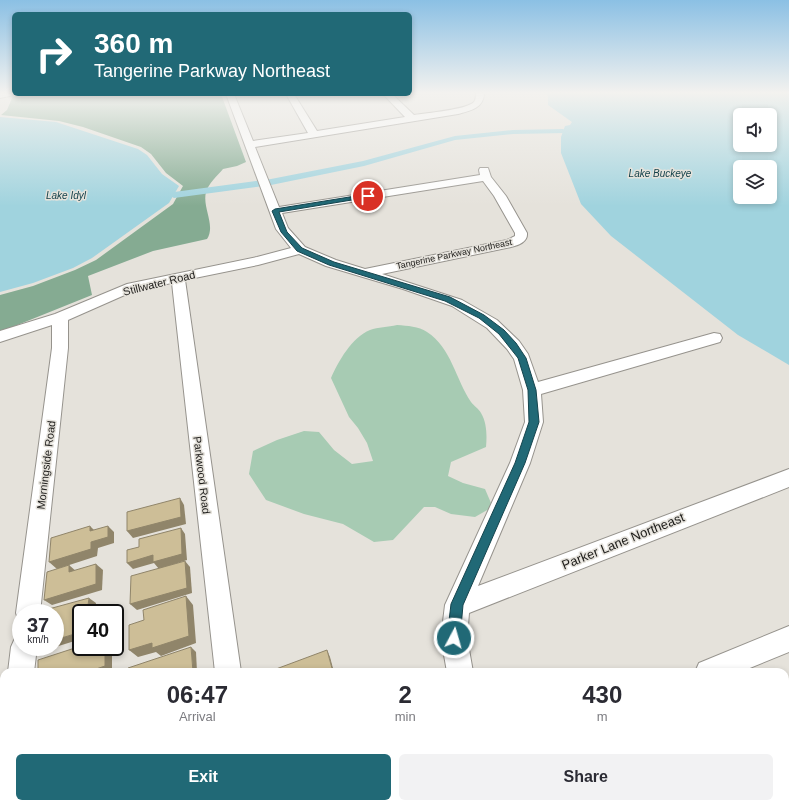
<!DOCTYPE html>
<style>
:root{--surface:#fff;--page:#f2f2f3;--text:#2b2b33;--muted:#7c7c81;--accent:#216976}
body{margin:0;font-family:Arial,sans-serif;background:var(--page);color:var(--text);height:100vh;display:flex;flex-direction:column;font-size:15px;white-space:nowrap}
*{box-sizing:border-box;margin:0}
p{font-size:13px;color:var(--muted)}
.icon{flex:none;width:22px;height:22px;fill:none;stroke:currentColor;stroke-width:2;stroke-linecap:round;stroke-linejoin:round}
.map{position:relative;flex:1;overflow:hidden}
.drawer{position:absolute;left:0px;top:668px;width:789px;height:140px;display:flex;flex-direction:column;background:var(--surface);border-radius:12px 12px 0 0;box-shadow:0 2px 6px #0003}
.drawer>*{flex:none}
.guide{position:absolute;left:12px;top:12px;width:400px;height:84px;border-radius:6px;box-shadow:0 2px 6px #0003;background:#216976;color:#fff;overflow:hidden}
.buttons{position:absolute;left:733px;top:108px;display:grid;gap:8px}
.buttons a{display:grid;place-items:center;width:44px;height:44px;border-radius:6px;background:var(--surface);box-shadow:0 2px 6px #0003;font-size:20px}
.speed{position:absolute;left:12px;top:604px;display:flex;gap:8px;font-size:20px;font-weight:700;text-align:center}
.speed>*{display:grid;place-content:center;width:52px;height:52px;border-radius:50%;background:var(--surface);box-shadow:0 2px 6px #0003;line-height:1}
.speed small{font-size:10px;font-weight:400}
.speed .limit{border:2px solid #111;border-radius:6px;background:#fff;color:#111}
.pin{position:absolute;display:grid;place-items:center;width:34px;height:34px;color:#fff;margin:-17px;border:2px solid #fff;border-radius:50%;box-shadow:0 1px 4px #0007}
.me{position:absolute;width:44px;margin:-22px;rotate:6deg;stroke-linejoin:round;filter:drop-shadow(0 0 3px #0008)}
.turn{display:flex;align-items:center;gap:14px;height:84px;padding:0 16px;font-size:18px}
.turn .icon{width:52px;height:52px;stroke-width:2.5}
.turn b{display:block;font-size:28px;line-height:34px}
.eta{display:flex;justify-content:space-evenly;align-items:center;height:68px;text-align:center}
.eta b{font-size:24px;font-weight:700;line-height:28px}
.button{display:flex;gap:8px;margin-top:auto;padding:8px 16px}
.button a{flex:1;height:46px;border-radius:6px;background:var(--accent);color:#fff;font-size:16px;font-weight:700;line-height:46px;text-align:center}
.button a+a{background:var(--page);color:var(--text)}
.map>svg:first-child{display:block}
</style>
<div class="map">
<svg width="789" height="808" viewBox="0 0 789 808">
<rect width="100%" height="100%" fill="#e5e2db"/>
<!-- green -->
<path fill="#a7cbb3" d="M397 325C408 326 418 326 427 332 451 347 456 380 471 402 474 406 479 409 481 413 487 423 487 436 486 447L451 462 448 476 463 483 485 489 491 503 489 509 475 517 451 514 435 507H424L393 540 374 542 343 524 304 514 266 500 249 474 253 451 277 440 304 431 319 432 334 450 352 464 373 461 367 443 358 428 349 417 331 378C338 362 352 337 370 330 378 327 388 327 397 325Z"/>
<!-- forest -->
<path fill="#85ab92" d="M34 94H221L246 162 237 166 223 169C218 175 208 184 206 192 202 208 216 225 207 239L153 251 88 276 92 295 0 332V295L33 286 75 270 96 260 173 204 183 186 166 173 151 154 141 147 83 127 59 121 1 115 7 110 13 96Z"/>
<!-- water -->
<g fill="#a0d3de" fill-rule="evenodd">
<path d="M543 93H789V365L738 335 611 236 581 204 561 153V137L565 126 570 125 572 122 548 105V95ZM740 115H770V145H740ZM740 167H770V197H740Z"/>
<polygon points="0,117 56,122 138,149 147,155 162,174 179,186 169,203 92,258 73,268 33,283 0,292"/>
</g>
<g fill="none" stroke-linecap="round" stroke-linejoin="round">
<!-- canal -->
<polygon fill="#a0d3de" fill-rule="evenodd" points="563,129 567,131 566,133 513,134 455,140 364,166 271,185 174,198 169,195 174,192 271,179 363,161 455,136 513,130"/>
<!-- minor casing -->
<g stroke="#96938d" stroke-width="2">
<g id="minor">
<polygon points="0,93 18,94 0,98"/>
<path d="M476 93H484C484 108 470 111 458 114L255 147 279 207 480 175 479 170 480 168H488L491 177 506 196 527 233C528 242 519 245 511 247L382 274 462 300 497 320 519 341 528 354 538 382 714 333 720 334 722 338 720 342 541 394 543 422 530 463 478 586 789 469V487L469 613 467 638 473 672H447L441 638 445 605 510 463 525 422 523 390 514 359 507 349 487 328 452 306 403 289 326 266 299 254 258 265 185 280 241 672H215L172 283 136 290 68 320V348L40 613H21V622H19L16 613 52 348V325L0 342V331L55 314 127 284 257 257 291 248 276 229 226 94H234L253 141 308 133 286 94H294L317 131 405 117 383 94H392L414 115C426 113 466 110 474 102 476 99 476 96 476 93ZM483 181 494 196 515 233V236L507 240 365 269 336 260 305 247 288 228 282 213Z"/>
<polygon points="789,626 789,652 740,672 695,672 699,663"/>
<polygon points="21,635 21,647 37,647 34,672 8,672 11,647 15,638"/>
<polygon points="4,789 4,804 20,804 19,808 0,808 0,791"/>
<polygon points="230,804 260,804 261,808 231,808"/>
<polygon points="479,804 518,804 517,808 478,808"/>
<polygon points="662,804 693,804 694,808 663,808"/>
</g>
</g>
<!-- minor -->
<use href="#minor" fill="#fff" fill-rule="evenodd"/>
</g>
<!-- wall -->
<g fill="#b0a382">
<polygon points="785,799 789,799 789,808 766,808 774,804 785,804"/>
<polygon points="569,804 639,804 641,808 571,808"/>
</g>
<!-- shaded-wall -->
<g fill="#90856a">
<polygon points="180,498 184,505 186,524 133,538 127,531"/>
<polygon points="90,526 97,533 90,531"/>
<polygon points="108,526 114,532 114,543 98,548 97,556 57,569 49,562 91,542"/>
<polygon points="181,528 185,534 187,560 159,569 154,563 133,569 127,563"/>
<polygon points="185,561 190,567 192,593 137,610 130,604"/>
<polygon points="96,564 103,570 102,590 52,605 44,600"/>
<polygon points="69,565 77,572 69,572"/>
<polygon points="186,596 193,605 196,643 161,656 156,652 138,657 129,650"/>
<polygon points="89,598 96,603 95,613 87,613"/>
<polygon points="81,632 81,639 49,649 46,647 55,647 55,640"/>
<polygon points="105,647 112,647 112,670 107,672 87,672"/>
<polygon points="191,647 196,652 197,672 193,672"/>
<polygon points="327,650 330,657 334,672 333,672"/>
<polygon points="49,804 62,804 52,808 39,808"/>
<rect x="74" y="804" width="14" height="4"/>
<rect x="209" y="804" width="8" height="4"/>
</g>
<!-- building -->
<g fill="#cdbe97" stroke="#90856a">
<polygon points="180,498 181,517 127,531 127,512"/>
<polygon points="90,526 90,531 108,526 108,537 91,542 91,549 49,562 51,538"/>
<polygon points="181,528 182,554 153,562 153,555 127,563 127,550 139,547 139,539"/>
<polygon points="185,561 187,588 130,604 131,576"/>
<polygon points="96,564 96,584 44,600 47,572 69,565 69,572"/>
<polygon points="186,596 189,636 152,648 152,643 129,650 129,625 144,620 143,610"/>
<polygon points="89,598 87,613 81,613 81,632 55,640 55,613 45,613 45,610"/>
<polygon points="81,646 81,647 105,647 105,666 87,672 38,672 38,660"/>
<polygon points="191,647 193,672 128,672 128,668"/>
<polygon points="327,650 333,672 268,672"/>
<polygon points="789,678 789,752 785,754 785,680"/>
<polygon points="789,803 789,808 780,808"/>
<polygon points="26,804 49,804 39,808 25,808"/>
<polygon points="70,804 74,804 74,808 60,808"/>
<rect x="131" y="804" width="78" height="4"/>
<polygon points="581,804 639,804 641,808 583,808"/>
</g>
<!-- sky -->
<linearGradient id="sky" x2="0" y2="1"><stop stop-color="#8bc0e4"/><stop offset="0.45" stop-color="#f3f2ef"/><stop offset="1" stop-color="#f3f2ef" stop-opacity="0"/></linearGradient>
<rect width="789" height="206" fill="url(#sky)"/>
<!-- route -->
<polygon fill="#216976" stroke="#15444d" points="368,194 371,196 370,197 279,212 287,232 302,248 334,262 450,297 484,315 504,330 516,343 526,358 536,390 539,422 525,463 463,605 460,638 458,642 454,644 449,642 447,638 451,604 515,463 529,422 528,390 518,358 499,334 479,318 445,301 329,265 297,251 281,232 272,211 275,209"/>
<g text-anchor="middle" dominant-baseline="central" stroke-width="3" stroke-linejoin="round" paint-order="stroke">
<!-- far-street labels -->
<g font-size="9" fill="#1e1d1b" stroke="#e5e2db">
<text transform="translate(454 254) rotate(-12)">Tangerine Parkway Northeast</text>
</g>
<!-- far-water labels -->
<g font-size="10" font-style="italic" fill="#16434c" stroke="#e5e2db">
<text x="660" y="173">Lake Buckeye</text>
<text x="66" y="195">Lake Idyl</text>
</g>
<!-- street labels -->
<g font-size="11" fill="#1e1d1b" stroke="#e5e2db">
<text transform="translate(159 283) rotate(-14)">Stillwater Road</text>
<text transform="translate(46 465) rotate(-83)">Morningside Road</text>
<text transform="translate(202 475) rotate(83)">Parkwood Road</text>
</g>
<!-- near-street labels -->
<g font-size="13" fill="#1e1d1b" stroke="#e5e2db">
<text transform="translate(623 541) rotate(-22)">Parker Lane Northeast</text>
</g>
</g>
</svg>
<div class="buttons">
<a><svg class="icon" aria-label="sound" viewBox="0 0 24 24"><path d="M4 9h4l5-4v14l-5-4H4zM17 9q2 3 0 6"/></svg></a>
<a><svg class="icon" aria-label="layers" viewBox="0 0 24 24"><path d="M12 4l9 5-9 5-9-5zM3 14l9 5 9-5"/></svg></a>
</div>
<div class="speed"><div>37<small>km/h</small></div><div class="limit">40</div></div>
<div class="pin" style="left:368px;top:196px;background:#d93025"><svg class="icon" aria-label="arrive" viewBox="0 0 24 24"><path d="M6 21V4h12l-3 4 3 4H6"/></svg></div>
<svg class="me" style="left:454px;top:638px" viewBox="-20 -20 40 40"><circle r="17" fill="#216976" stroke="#fff" stroke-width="3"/><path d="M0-11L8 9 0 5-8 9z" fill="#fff"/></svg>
<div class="guide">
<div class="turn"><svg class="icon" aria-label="right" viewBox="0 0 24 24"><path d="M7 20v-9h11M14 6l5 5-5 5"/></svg><div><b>360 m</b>Tangerine Parkway Northeast</div></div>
</div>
<section class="drawer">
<div class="eta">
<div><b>06:47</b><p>Arrival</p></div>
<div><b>2</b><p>min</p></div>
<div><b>430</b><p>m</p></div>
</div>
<div class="button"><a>Exit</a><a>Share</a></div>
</section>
</div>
